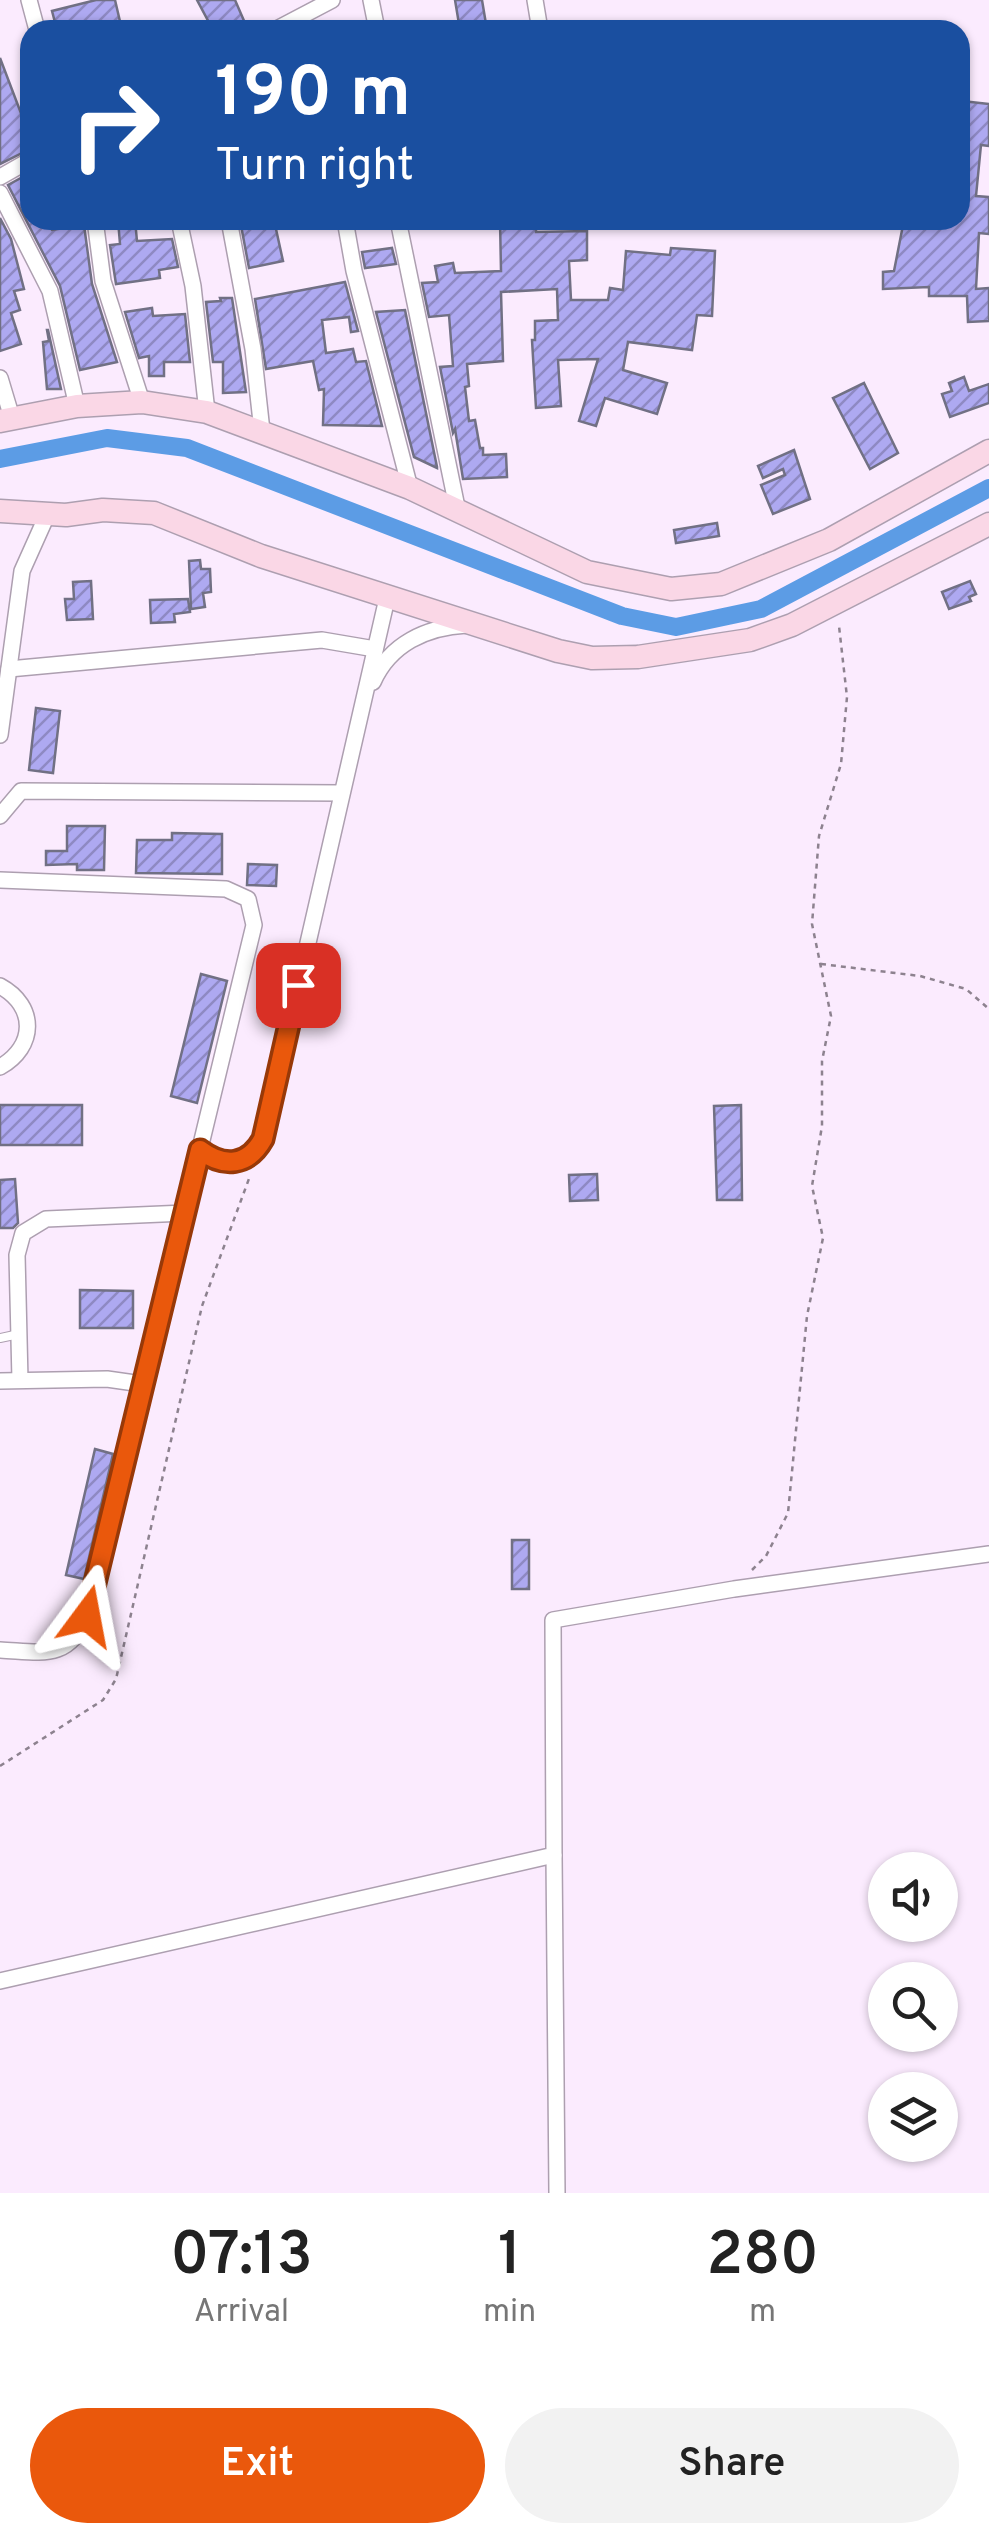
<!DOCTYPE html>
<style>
:root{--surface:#fff;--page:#f2f2f2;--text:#222;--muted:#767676;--accent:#ea580c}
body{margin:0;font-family:Overpass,sans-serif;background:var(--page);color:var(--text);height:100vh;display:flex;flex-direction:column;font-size:38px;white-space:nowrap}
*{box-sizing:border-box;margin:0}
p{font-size:32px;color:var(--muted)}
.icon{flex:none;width:55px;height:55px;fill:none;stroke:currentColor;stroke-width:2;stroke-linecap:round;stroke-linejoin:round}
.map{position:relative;height:2193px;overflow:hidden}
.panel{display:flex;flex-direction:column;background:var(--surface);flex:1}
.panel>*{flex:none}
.guide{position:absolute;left:20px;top:20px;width:950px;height:210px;border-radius:30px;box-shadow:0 2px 8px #0004;background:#1a4fa0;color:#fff;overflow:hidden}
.controls{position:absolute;left:868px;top:1852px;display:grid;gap:20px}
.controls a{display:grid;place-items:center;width:90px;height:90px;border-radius:50%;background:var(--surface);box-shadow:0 2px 8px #0004;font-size:50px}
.pin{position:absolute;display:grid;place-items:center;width:85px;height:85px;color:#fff;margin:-42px;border-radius:20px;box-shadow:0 5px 15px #0006}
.me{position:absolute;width:110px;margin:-55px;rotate:13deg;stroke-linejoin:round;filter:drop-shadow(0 0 8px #0008)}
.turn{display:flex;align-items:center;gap:35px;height:210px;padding:0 30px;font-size:45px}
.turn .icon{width:130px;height:130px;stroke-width:2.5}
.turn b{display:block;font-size:70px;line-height:85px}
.eta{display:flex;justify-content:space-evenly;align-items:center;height:170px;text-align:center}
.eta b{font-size:60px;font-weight:600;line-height:70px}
.primary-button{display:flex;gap:20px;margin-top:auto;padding:20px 30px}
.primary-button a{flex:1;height:115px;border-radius:60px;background:var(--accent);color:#fff;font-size:40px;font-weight:600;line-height:115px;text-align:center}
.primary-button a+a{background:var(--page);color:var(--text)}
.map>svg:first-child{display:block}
</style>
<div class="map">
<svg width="989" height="2193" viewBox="0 0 989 2193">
<defs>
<pattern id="building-hatch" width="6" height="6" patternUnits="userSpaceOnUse" patternTransform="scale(2.5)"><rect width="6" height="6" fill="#aea9f1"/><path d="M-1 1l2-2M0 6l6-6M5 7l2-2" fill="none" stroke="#8e89c3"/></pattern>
</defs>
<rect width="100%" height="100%" fill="#fbebfe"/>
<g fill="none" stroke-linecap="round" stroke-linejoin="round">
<!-- canal -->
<polyline stroke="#5c9ce5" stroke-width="18" points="0,459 107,438 187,448 622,616 676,627 761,609 989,488"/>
</g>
<!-- building -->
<g fill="url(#building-hatch)" stroke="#717084" stroke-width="2.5">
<polygon points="96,0 115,0 122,30 57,30 52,11"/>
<polygon points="197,0 235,0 248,30 213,30"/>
<polygon points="455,0 482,0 487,30 460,30"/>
<polygon points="0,58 30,137 30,149 0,164"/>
<polygon points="962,101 989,104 989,146 981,145 976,196 989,197 989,234 979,233 976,289 989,288 989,321 968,322 967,296 929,296 929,287 883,289 883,272 894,271 904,220 953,223 953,220 960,220"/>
<polygon points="30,173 30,220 46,220 52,230 84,225 92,284 117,362 80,370 60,286 8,185"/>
<polygon points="0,218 11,239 24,289 14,291 20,310 11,313 21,344 0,351"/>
<polygon points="118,220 135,220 137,241 172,239 178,267 159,270 160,278 116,284 110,245 120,244"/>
<polygon points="240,220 274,220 283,261 249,268"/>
<polygon points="500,220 536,220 536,232 587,231 587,260 569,261 571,300 608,300 610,288 623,290 626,251 670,255 671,248 715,251 712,316 697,315 692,350 628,342 623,370 667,383 657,414 605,398 596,426 579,421 598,359 558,360 561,406 536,408 532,340 535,340 535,321 558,320 557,289 501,292 503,361 467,364 469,386 465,387 469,421 475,420 480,448 483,448 483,455 506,454 507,477 463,479 455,429 453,433 440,367 453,366 449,315 429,317 422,283 438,282 435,266 453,263 455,273 501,271"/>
<polygon points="392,248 396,264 365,268 362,252"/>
<polygon points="345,282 358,331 351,332 349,317 322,320 326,353 353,349 356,362 366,361 382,426 323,425 324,389 319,390 313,361 266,369 255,299"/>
<polygon points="220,298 232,298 246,392 223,393 223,362 213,362 206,302 221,301"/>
<polygon points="152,308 153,316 185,314 190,362 164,362 164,376 149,376 149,356 139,358 125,312"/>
<polygon points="405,310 437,467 437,468 414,457 376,312"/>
<polygon points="47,330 48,330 61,389 47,389 43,342 49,341"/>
<polygon points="964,377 969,391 989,384 989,403 950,417 942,394 952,391 949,383"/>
<polygon points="864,383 898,453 870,469 833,398"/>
<polygon points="794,450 810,499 773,514 761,485 785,475 783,469 763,478 758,466"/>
<polygon points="717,523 719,536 676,543 674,530"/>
<polygon points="200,560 201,569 210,569 211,592 203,593 205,607 191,609 189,561"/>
<polygon points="91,581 93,619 67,620 65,599 74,599 73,582"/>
<polygon points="970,581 976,594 969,597 971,601 949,609 942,592"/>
<polygon points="188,599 190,612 174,614 175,622 151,623 150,600"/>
<polygon points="36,708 60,711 53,773 29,770"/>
<polygon points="67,826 105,826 104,870 77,870 77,864 46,865 46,851 67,851"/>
<polygon points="172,833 222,834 222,874 136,873 137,840 172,840"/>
<polygon points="248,864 277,865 276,886 247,885"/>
<polygon points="201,974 227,981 197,1103 171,1096"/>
<rect x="0" y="1105" width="82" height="40"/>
<polygon points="741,1105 742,1200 717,1200 714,1106"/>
<polygon points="597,1174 598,1200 570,1201 569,1175"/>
<polygon points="15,1179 18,1223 13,1228 0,1228 0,1180"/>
<polygon points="80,1290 133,1291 133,1328 80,1328"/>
<polygon points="95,1449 113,1454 84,1579 66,1575"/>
<rect x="512" y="1540" width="17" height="49"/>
</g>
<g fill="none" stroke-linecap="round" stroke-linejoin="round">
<!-- lane casing -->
<g stroke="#ad9fb0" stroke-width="10">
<polyline id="lane" points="0,1338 19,1334"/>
</g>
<!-- street casing -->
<g stroke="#ad9fb0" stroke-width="18">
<g id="street">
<polyline points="29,0 37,30"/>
<polyline points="371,0 377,30"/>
<polyline points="535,0 540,30"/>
<polyline points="275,30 332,0"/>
<polyline points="0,177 30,160"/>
<polyline points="0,193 50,291 77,406"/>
<polyline points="95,220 103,281 142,402"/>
<polyline points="179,220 193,286 207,412"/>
<polyline points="229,220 253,349 262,431"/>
<polyline points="345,220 354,271 410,488"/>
<polyline points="398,220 458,512"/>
<polyline points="0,378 12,418"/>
<polyline points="9,669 322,640 375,649"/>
<path d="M373 682C390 644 426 627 467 625"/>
<polyline points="0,735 22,571 48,513"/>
<polyline points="0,816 21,791 341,793"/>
<path d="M0 880 226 889 248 899 254 925 87 1616C68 1661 42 1652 0 1650"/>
<path d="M0 986C37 1006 36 1047 0 1067"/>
<path d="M200 1150C224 1168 248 1166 263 1139L388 594"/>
<polyline points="20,1380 17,1255 23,1233 46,1219 185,1213"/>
<polyline points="0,1381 107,1379 142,1384"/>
<polyline points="554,1855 557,2193"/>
<polyline points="0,1981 554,1855 553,1620 734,1589 989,1554"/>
</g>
</g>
<!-- secondary casing -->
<g stroke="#ad9fb0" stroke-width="25">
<g id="secondary">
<polyline points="0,421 77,406 142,402 207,412 410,488 587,572 671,589 721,584 829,540 989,451"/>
<polyline points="0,511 66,515 103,510 154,513 261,556 558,651 592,658 638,657 750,640 792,625 989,524"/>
</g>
</g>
<!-- path -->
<g stroke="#8d828f" stroke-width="2.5" stroke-dasharray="5 5" stroke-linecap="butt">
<polyline points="821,964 920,976 966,989 989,1009"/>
<polyline points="752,1570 766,1556 788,1513 807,1316 823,1238 812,1186 822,1126 822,1061 831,1016 812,924 819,836 841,764 847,697 839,626"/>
<polyline points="0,1766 103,1700 116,1679 202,1306 250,1176"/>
</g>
<!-- lane -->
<use href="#lane" stroke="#fff" stroke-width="8"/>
<!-- street -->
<use href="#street" stroke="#fff" stroke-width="15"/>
<!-- secondary -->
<use href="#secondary" stroke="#fad7e6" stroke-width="22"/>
</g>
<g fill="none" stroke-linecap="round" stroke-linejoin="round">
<!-- route casing -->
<g stroke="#983908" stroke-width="25">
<path id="route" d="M87 1616 200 1150C224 1168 248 1166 263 1139L298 985"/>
</g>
<!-- route -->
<use href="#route" stroke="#ea580c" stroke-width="18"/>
</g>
</svg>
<div class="controls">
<a><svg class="icon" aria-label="sound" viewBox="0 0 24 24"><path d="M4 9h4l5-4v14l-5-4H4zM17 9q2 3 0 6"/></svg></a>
<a><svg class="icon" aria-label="search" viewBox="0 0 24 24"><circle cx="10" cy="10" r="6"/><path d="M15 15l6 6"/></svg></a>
<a><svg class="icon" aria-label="layers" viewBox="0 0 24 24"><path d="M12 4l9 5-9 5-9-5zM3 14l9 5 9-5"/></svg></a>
</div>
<div class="pin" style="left:298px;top:985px;background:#d93025"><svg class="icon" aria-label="arrive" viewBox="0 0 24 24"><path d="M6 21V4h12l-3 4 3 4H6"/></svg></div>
<svg class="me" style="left:87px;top:1616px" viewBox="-20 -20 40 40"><path d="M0-17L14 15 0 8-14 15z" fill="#ea580c" stroke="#fff" stroke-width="4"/></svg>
<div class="guide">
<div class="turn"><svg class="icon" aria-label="right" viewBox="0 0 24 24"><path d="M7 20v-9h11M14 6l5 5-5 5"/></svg><div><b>190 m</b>Turn right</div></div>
</div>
</div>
<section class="panel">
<div class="eta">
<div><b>07:13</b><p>Arrival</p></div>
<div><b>1</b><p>min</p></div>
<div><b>280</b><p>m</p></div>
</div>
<div class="primary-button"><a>Exit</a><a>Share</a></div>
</section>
